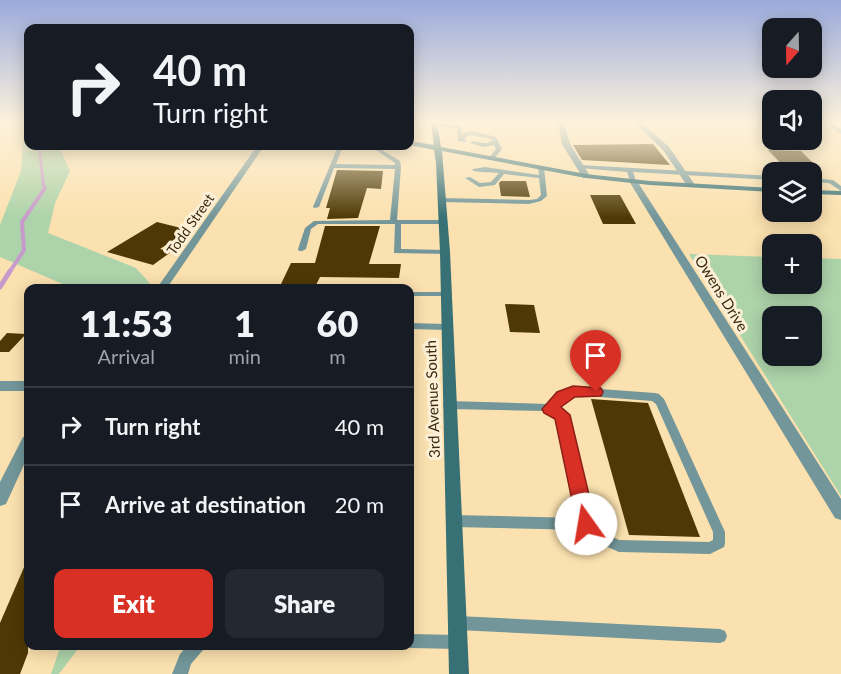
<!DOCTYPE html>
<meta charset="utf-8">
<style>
:root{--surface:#171b24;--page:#242831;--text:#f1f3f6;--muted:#9ea1a6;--line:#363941;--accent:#d93025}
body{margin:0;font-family:Lato,sans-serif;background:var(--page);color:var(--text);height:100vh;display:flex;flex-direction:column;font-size:22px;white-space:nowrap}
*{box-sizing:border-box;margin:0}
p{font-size:20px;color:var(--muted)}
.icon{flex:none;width:33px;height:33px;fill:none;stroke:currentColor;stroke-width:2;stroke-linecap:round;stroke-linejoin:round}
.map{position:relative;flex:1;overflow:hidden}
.side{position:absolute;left:24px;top:284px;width:390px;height:366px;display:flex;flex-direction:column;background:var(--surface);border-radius:12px;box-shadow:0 3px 15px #0003}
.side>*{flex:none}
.hud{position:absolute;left:24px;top:24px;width:390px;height:126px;border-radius:12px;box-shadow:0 3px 15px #0003;background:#171b24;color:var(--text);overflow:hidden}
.needle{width:39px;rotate:200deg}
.tools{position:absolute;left:762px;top:18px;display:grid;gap:12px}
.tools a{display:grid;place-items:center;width:60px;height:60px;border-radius:12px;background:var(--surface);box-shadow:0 3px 15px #0003;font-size:30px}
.pin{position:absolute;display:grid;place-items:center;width:51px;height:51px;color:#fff;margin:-62px -26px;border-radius:50% 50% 50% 0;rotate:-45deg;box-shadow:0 0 6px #0007}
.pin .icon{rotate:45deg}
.me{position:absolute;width:66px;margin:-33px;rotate:347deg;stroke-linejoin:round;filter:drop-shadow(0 0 4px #0008)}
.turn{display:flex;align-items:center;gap:21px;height:126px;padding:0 30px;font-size:27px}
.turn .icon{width:78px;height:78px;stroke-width:2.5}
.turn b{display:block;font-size:42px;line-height:51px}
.eta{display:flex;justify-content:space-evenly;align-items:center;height:102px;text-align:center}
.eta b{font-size:36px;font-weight:800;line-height:42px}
.primary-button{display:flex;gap:12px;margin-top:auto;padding:12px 30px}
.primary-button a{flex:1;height:69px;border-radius:12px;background:var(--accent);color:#fff;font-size:24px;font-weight:800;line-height:69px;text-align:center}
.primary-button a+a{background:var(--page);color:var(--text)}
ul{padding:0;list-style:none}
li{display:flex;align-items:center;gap:18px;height:78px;padding:0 30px;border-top:2px solid var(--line)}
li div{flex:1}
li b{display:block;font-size:22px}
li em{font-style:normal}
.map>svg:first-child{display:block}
</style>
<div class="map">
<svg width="841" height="674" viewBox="0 0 841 674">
<rect width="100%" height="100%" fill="#fbe1af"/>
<!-- green -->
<g fill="#add3aa" fill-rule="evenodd">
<polygon points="28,123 28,146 59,146 70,171 55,203 48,233 136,268 154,288 72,288 0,257 0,225 21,171 23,143"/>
<path d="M689 254 772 257V284H812V258L841 259V496ZM772 316H812V356H772Z"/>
<polygon points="61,645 81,645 59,674 51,674"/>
</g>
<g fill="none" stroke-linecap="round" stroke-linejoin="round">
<!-- stream-far2 -->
<polyline stroke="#c69bcb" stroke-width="3" points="39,146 44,190"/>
<!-- stream-far1 -->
<polyline stroke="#c69bcb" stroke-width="4" points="9,273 24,250 22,222 45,188"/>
<!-- stream -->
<polyline stroke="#c69bcb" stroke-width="5" points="0,287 10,271"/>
</g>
<!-- building -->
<g fill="#4e3905">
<polygon points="653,144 670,165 582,160 573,145"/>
<polygon points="768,150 801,151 822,172 787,170"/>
<polygon points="337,170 383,171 381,189 367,188 358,218 327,219 330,208 326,208"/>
<polygon points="501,181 526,181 530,197 501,196 499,183"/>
<polygon points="590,195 620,195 636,224 603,224"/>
<polygon points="157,222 189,230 160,249 171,252 153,265 107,252"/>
<polygon points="325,226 380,226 369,264 401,264 399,278 320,277 316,285 281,284 291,263 315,263"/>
<polygon points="505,304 534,305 540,333 510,332"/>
<polygon points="7,333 26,334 9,352 0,352 0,341"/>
<polygon points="591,399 648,403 700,537 629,535"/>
<polygon points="28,558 28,653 20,674 0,674 0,623"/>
</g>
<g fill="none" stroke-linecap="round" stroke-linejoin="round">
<!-- lane -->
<g fill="#729699" fill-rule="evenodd">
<polygon points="434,124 461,126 462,134 471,131 496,137 502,149 493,160 489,160 488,159 496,149 494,145 484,147 470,143 473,141 484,143 489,143 489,141 493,141 492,139 471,135 466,136 467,138 463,138 466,140 466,142 458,141 457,128 432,126 432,124"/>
<polygon points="338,146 343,146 336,164 395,165 395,163 376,150 356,148 354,146 379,148 400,161 401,167 397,220 443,220 446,222 443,224 401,224 401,249 445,250 448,250 448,254 394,253 395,224 318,224 311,229 306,249 302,251 299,251 298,249 305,228 314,221 390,220 395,169 334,168 319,207 314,208 313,207"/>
<polygon points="581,165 772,176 772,180 633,172 636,181 633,183 630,181 627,172 579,168 578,167"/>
<path d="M541 166 544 168 547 196 541 201 529 204 442 202 439 200 442 198 529 200 537 199 541 195 539 178 504 174 495 185 479 187 465 178 470 177 480 183 491 182 499 173C492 172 477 173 472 170L473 169 485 167 539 175 538 168Z"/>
<polygon points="812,178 833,180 841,186 841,191 829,183 812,182"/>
<polygon points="410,292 445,292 449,294 445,296 410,296"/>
<polygon points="410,323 446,324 450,327 446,330 410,329"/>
<path d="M573 387 655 393 659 394 664 399 725 532V543L724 547 710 554 619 552 596 542 583 530 453 527 449 525 447 521 449 517 453 515 578 518 557 417 544 411 448 409 444 408 443 405 444 402 448 401 548 404 559 393ZM574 395 652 401 656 404 713 532V540L709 542 619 540 606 534 592 521 567 415 566 412 558 407 567 399Z"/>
<polygon points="457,616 720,629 725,631 727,636 725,641 720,643 457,630 452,628 450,623 452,618"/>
<polygon points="410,634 458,635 463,637 465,642 463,647 458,649 410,648 404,645 410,645"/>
<polygon points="188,645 205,645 203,650 191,664 188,674 172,674 180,654"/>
</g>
<!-- street -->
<g fill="#729699" fill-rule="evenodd">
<polygon points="558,123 564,123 570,144 590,176 589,178 583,178 562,144"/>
<polygon points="635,123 642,123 669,147 695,185 694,187 688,187 663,150"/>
<polygon points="825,123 833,123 841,129 841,134"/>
<polygon points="257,146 264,146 167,288 157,288"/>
<polygon points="630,179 637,181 841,499 841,520 835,518 629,181"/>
<rect x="0" y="381" width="28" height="10"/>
<polygon points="28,435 28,456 6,504 0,506 0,482 23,437"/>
</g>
<!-- secondary -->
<g fill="#377075" fill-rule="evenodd">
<polygon points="431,123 437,123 441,147 586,174 650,181 772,188 772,192 650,185 586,178 442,151 450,252 469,674 449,674 440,252 436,163 434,150 410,145 410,141 434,145"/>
<polygon points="812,190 841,191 841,195 812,194"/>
</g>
</g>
<!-- sky -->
<linearGradient id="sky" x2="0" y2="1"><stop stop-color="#9aaadc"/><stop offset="0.56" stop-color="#fdf2db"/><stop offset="1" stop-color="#fdf2db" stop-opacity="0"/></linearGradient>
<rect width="841" height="218" fill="url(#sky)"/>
<!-- route -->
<polygon fill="#d93025" stroke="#8d1f18" stroke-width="1.5" points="573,386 601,388 603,392 601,396 575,397 561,407 570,415 596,524 593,530 586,532 580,530 577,524 555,419 544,413 542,409 557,392"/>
<g text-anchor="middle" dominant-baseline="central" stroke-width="6" stroke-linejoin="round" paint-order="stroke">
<!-- far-street labels -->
<g font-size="14" fill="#382b12" stroke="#fdf0d7">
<text transform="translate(190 224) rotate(-55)">Todd Street</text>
</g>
<!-- street labels -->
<g font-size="15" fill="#382b12" stroke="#fdf0d7">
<text transform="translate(722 293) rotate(58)">Owens Drive</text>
<text transform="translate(432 399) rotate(-92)">3rd Avenue South</text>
</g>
</g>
</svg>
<div class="tools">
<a><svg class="needle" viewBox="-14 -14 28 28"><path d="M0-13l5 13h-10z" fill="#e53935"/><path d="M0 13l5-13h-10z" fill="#9ea1a6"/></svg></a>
<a><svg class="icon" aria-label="sound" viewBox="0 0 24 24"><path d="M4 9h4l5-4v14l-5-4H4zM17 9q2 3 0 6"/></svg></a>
<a><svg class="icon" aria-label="layers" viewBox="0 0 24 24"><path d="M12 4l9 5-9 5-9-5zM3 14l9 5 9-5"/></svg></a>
<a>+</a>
<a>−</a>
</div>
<div class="pin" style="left:596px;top:392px;background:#d93025"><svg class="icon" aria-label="arrive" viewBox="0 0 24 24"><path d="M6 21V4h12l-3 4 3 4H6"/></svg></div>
<svg class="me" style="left:586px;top:524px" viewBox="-20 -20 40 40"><circle r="19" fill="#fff"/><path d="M0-13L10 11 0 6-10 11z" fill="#d93025"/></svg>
<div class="hud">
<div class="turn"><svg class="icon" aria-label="right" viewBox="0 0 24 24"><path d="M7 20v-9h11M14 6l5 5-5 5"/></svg><div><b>40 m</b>Turn right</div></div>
</div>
<section class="side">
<div class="eta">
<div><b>11:53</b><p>Arrival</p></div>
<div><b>1</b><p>min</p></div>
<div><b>60</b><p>m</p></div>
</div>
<ul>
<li><svg class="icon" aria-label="right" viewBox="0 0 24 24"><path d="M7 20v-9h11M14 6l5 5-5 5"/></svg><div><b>Turn right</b></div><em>40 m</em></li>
<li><svg class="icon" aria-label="arrive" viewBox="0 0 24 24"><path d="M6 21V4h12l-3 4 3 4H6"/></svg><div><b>Arrive at destination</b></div><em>20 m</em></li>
</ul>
<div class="primary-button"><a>Exit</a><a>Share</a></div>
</section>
</div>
